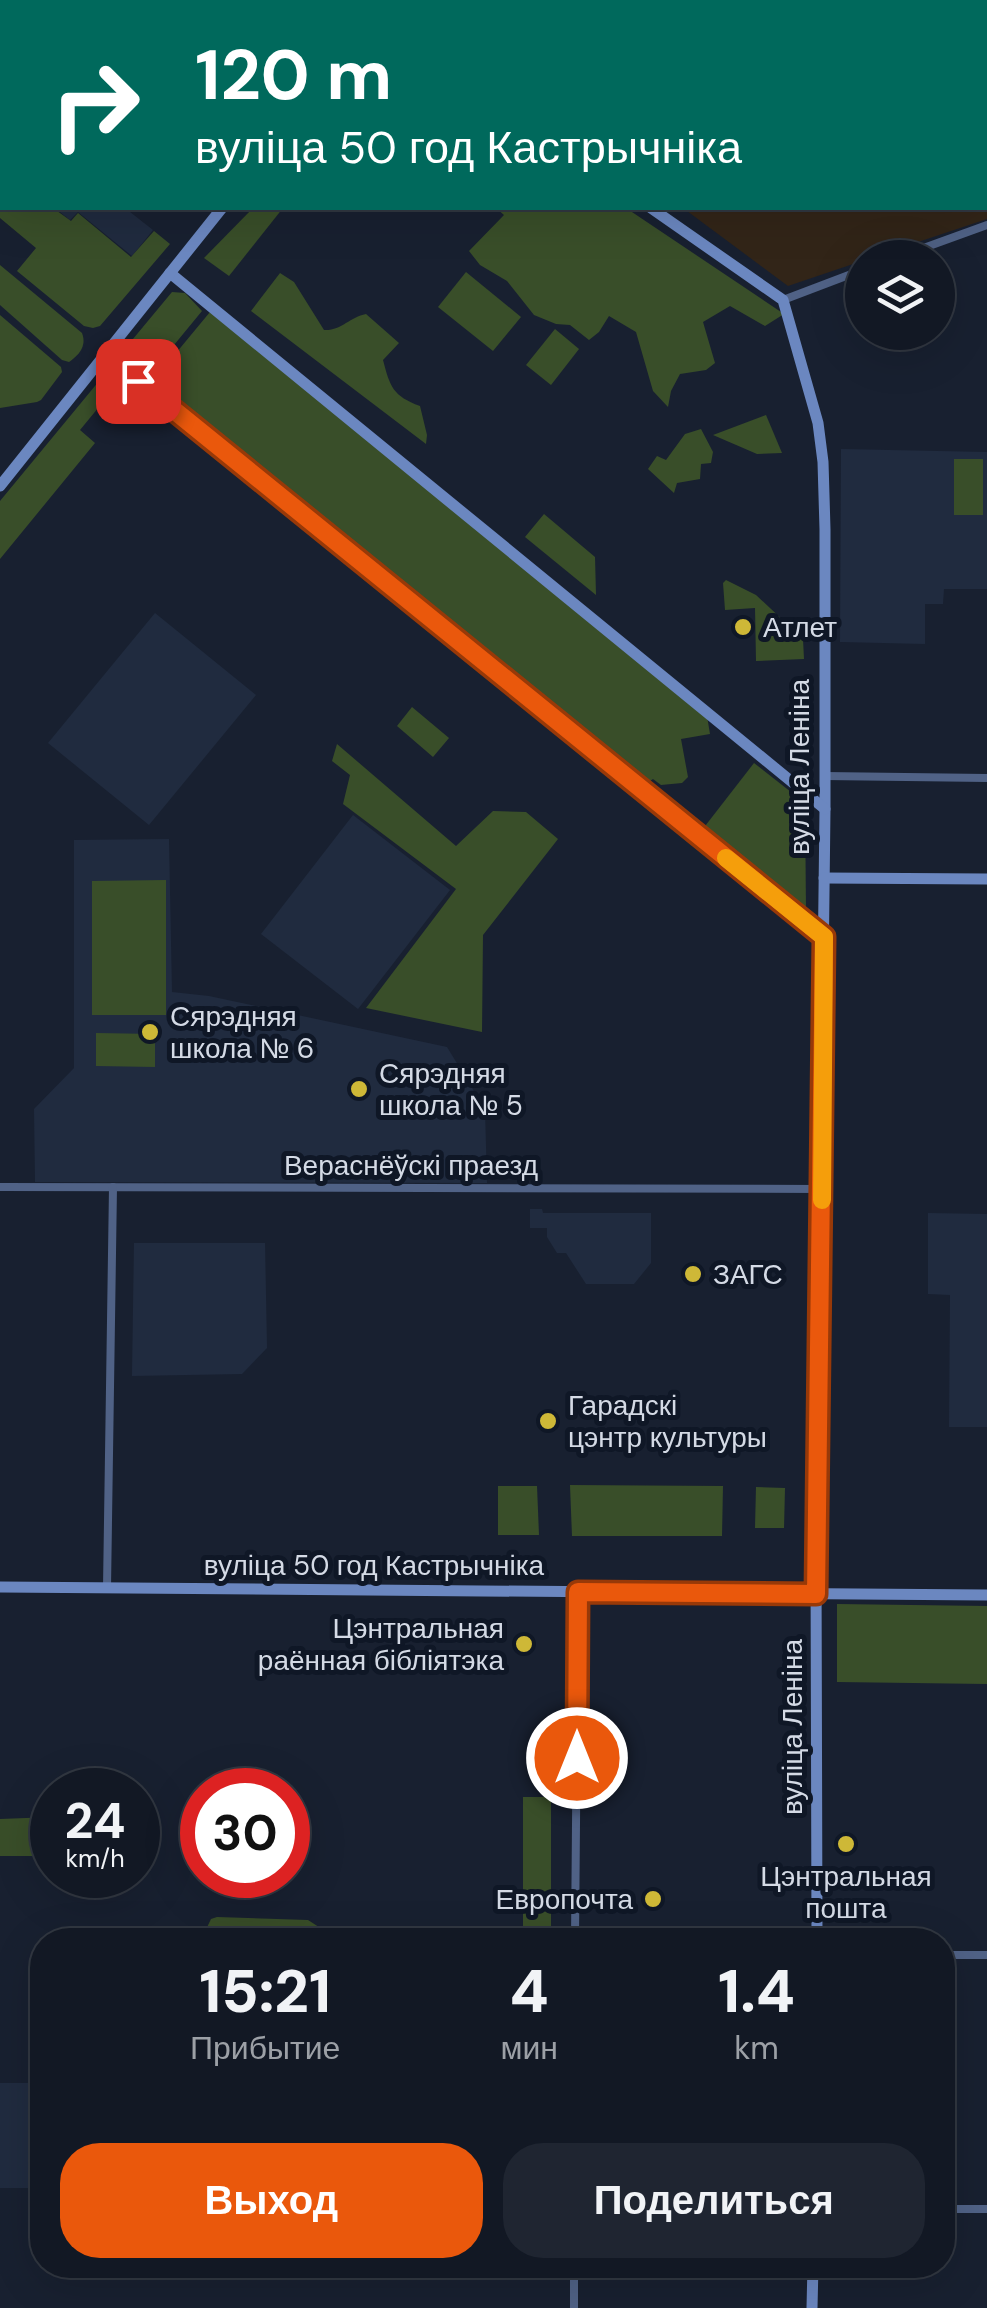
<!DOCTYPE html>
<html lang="ru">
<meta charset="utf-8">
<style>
:root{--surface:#121824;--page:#1f2531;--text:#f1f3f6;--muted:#9ca0a6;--line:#313741;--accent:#ea580c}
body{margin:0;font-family:"DM Sans",sans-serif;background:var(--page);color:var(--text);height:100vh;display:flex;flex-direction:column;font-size:38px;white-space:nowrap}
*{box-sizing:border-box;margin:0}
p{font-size:32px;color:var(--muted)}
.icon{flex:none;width:55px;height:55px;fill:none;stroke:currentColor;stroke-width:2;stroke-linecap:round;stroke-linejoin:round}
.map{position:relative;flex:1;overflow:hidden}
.sheet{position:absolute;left:30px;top:1928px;width:925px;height:350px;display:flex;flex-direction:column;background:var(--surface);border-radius:40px;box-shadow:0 10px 40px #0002,0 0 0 2px var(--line)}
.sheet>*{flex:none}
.banner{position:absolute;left:0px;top:0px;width:988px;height:210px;box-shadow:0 10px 40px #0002,0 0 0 2px var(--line);background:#00695c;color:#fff;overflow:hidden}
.buttons{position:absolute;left:845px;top:240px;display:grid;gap:20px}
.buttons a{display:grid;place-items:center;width:110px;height:110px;border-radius:50%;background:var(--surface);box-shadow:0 10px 40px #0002,0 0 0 2px var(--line);font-size:50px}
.speed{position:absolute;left:30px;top:1768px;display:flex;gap:20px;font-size:50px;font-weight:700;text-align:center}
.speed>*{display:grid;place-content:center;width:130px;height:130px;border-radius:50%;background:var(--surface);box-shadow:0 10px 40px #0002,0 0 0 2px var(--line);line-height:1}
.speed small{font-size:25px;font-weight:400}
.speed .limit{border:15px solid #d22;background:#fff;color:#111}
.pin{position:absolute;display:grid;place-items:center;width:85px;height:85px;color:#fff;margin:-42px;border-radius:20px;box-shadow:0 5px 15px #0006}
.me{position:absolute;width:110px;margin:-55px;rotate:0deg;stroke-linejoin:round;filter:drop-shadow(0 0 8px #0008)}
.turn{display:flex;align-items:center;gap:35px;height:210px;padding:0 30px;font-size:45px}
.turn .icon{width:130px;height:130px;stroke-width:2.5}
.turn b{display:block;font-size:70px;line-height:85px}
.eta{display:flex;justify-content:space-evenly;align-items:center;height:170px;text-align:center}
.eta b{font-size:60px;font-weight:800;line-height:70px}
.button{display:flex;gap:20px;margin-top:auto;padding:20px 30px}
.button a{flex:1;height:115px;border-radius:40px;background:var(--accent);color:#fff;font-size:40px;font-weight:800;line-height:115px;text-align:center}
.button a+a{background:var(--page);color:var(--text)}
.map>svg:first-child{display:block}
</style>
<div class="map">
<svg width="987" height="2308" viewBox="0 0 987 2308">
<rect width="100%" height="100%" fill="#182030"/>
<!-- built -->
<g fill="#202b3f">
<polygon points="55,208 125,208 153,230 132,256 78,212 70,220"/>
<polygon points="841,449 987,452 987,589 944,589 943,604 925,604 925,644 840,642"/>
<polygon points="155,613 256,695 149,825 48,743"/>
<polygon points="353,815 450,890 358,1009 261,934"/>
<polygon points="169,839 172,992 209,996 447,1047 485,1109 487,1183 35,1182 34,1109 74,1068 74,840"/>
<polygon points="530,1209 542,1209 543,1213 651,1213 651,1263 634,1284 586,1284 566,1253 557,1253 547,1237 547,1228 530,1228"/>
<polygon points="928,1213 987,1214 987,1427 949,1427 950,1295 928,1294"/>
<polygon points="134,1243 265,1243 267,1348 242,1374 132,1376"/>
<rect x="0" y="2083" width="42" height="105"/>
</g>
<!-- medical -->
<polygon fill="#322518" points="463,0 987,0 987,219 873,257 862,258 862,261 788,286 683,208 985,208 985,2 461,2"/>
<!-- green -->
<g fill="#394e29">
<polygon points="0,164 2,166 2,208 53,208 71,221 78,213 131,257 154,231 170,244 100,326 93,328 84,326 17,271 36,248 0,218"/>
<polygon points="253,208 283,208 229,276 204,258"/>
<polygon points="496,208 626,208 784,314 765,326 730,306 703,322 715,363 706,370 680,374 671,391 668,407 653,391 636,332 609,316 599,332 589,340 570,325 556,324 534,315 507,281 480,265 469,251 504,215"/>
<path d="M0 265 82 333C87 346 79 355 69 362L62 360 0 305Z"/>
<polygon points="466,272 521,317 493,351 438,307"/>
<path d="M280 273 294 282 324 330C341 331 350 317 366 314L399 343 383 360C390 387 393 396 420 406L427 435 426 444 251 311Z"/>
<path d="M172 292 185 293 202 311 146 379C135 371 123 365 123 351Z"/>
<polygon points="210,312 707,716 710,734 681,739 688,777 682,783 661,785 653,779 644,785 152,382"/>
<polygon points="0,315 61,367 62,372 41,400 37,402 0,408"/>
<polygon points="555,329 579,349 551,385 526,365"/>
<polygon points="109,369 124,378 127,387 118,398 108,396 80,430 95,443 0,559 0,501"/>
<polygon points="766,415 782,453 757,454 713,435"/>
<polygon points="701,429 713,452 711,463 701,464 700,479 677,483 674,493 648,469 657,456 666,460 685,434"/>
<rect x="954" y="459" width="29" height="56"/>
<polygon points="544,514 595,557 596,595 525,537"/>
<polygon points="726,580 756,595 803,639 804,659 756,661 755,608 725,610 723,583"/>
<polygon points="412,707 449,738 433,757 397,726"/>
<polygon points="337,744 456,846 493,811 526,812 558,839 483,935 482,1032 366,1008 456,889 343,804 350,775 332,761"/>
<polygon points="754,763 805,803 806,912 702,830"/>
<polygon points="166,880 166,1015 92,1015 92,881"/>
<polygon points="96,1033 155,1034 155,1067 96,1066"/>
<polygon points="570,1485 723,1486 722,1536 572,1536"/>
<polygon points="498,1486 537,1486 539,1535 498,1535"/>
<polygon points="756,1487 785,1488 784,1528 755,1528"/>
<polygon points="837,1604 987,1606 987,1684 837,1682"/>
<rect x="523" y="1797" width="28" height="143"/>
<polygon points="52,1817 52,1856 0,1856 0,1819"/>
<polygon points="217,1917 308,1920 322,1929 331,1940 201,1940 211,1919"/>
</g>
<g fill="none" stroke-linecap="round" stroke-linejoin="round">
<!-- street -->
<g stroke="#506286" stroke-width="8">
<polyline points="896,258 987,225"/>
<polyline points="783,300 862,270"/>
<polyline points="824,776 987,778"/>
<polyline points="0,1187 822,1189"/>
<polyline points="107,1588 113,1187"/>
<polyline points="575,1940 578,1592"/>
<polyline points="942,1955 987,1955"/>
<polyline points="942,2209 987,2209"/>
<polyline points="574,2308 574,2265"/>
</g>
<!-- secondary -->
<g stroke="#6b87c0" stroke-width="11">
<polyline points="351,0 354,2"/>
<polyline points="387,2 389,0"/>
<polyline points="651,208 783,300 818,423 823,462 825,529 825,809 816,1560 817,1940"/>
<polyline points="170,273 825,809"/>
<polyline points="106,355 823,937"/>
<polyline points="0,486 222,208"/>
<polyline points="824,878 987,879"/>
<polyline points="0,1587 987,1595"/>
<polyline points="812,2308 813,2265"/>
</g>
</g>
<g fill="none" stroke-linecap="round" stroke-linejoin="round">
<!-- route casing -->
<g stroke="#983908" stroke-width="25">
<polyline id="route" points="138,381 824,937 816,1594 578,1592 577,1758"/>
</g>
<!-- route -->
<use href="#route" stroke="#ea580c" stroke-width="18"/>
<!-- slow -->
<polyline stroke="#f59e0b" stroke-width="18" points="726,858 824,937 822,1200"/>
</g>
<!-- markers -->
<g fill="#ceb837" stroke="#0f1726" stroke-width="4">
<circle cx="743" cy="627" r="10"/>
<circle cx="150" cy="1032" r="10"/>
<circle cx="359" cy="1089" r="10"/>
<circle cx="693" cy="1274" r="10"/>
<circle cx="548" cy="1421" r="10"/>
<circle cx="524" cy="1644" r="10"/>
<circle cx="846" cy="1844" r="10"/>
<circle cx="653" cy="1899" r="10"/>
</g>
<g text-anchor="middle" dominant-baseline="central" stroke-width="10" stroke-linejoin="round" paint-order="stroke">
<!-- poi labels -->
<g font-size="28" fill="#d4dae5" stroke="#0f1726" text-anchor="start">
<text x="763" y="627">Атлет</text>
<text x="170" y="1016">Сярэдняя<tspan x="170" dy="32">школа № 6</tspan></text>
<text x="379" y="1073">Сярэдняя<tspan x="379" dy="32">школа № 5</tspan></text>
<text x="713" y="1274">ЗАГС</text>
<text x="568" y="1405">Гарадскі<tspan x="568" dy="32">цэнтр культуры</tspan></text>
<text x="504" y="1628" text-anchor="end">Цэнтральная<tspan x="504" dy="32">раённая бібліятэка</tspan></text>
<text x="846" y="1876" text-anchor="middle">Цэнтральная<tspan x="846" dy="32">пошта</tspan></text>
<text x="633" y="1899" text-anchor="end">Европочта</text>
</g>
<!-- street labels -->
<g font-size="28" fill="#d4dae5" stroke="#0f1726">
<text transform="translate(799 767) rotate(-90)">вуліца Леніна</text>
<text x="411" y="1165">Вераснёўскі праезд</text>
<text x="374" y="1565">вуліца 50 год Кастрычніка</text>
<text transform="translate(792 1727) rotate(-90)">вуліца Леніна</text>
</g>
</g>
</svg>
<div class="buttons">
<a><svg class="icon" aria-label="layers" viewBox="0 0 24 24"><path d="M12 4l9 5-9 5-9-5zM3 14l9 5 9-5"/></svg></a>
</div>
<div class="speed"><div>24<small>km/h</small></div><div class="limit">30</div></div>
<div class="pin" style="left:138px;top:381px;background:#d93025"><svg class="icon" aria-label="arrive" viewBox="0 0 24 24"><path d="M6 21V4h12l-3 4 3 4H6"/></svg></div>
<svg class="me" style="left:577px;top:1758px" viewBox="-20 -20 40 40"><circle r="17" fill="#ea580c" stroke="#fff" stroke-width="3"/><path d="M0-11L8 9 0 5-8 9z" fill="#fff"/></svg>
<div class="banner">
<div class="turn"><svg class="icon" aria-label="right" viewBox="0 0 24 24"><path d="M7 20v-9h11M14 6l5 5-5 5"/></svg><div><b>120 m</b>вуліца 50 год Кастрычніка</div></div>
</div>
<section class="sheet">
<div class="eta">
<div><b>15:21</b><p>Прибытие</p></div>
<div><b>4</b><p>мин</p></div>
<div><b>1.4</b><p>km</p></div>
</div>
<div class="button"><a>Выход</a><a>Поделиться</a></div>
</section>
</div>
